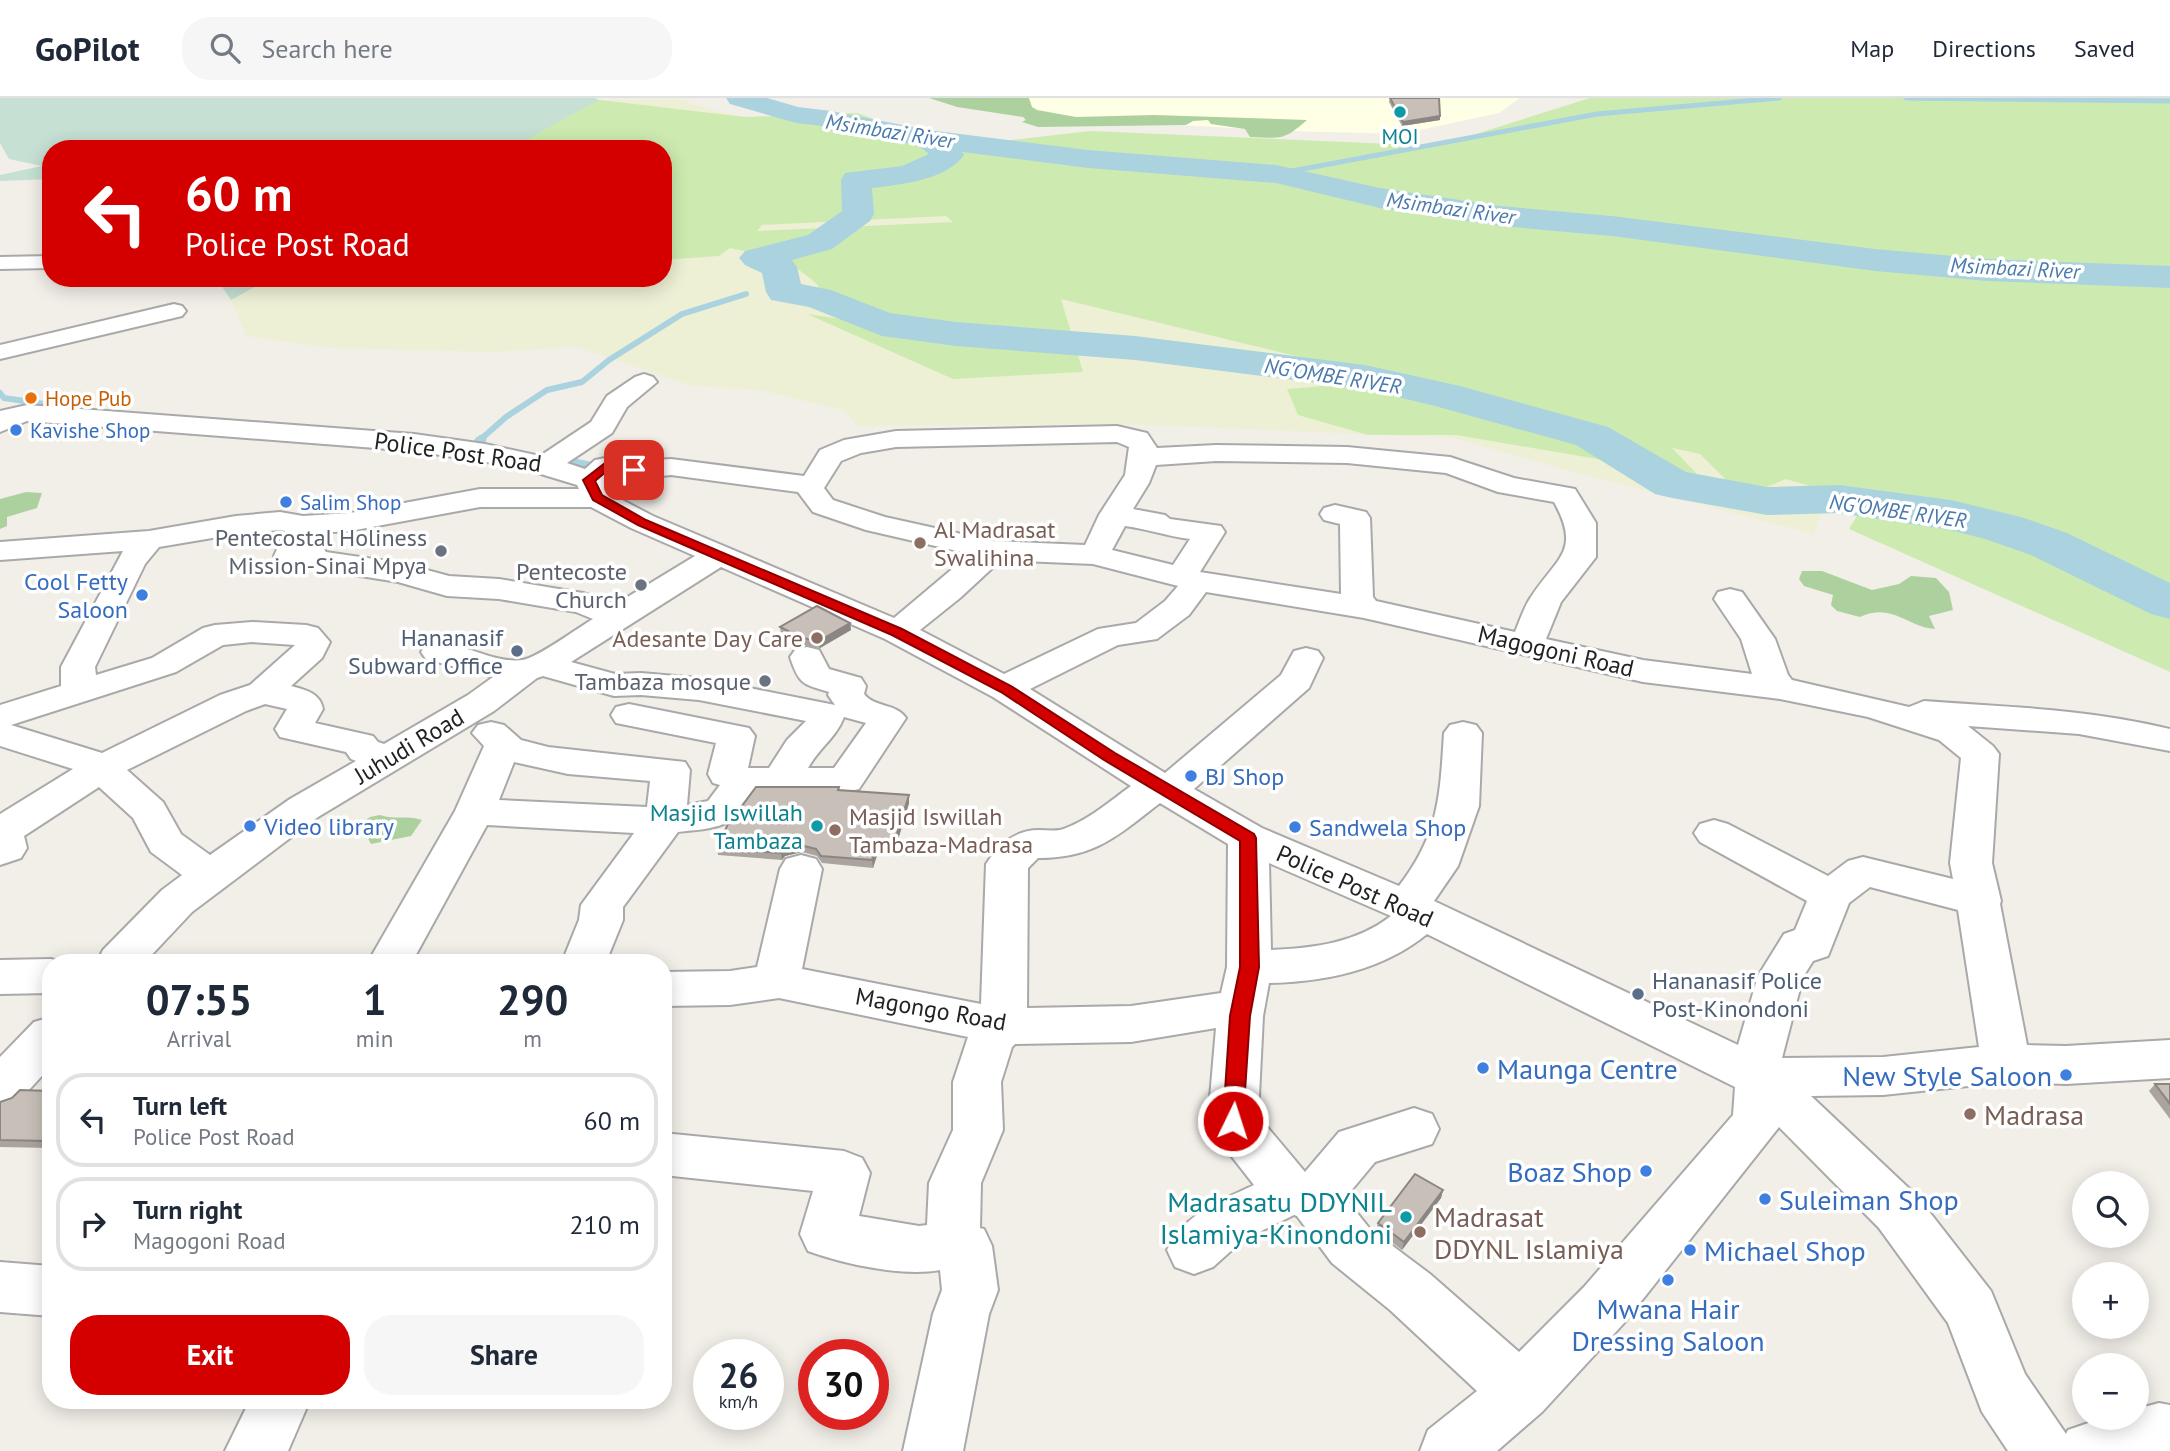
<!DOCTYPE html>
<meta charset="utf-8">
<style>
:root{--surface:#fff;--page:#f6f6f7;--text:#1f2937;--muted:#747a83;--line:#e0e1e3;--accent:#d40000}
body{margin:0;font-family:"PT Sans",sans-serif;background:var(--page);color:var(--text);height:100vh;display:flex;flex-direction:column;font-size:26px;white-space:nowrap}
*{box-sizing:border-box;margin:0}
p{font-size:23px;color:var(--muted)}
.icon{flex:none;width:38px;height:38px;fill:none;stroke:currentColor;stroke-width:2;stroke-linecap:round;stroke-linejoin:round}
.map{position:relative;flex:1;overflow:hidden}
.sheet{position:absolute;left:42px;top:856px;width:630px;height:455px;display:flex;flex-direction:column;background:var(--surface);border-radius:28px;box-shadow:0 4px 18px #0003}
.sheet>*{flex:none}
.top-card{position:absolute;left:42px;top:42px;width:630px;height:147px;border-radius:28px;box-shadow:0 4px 18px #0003;background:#d40000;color:#fff;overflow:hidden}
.buttons{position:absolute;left:2072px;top:1073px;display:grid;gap:14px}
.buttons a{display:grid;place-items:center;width:77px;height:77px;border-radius:50%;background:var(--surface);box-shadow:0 4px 18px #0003;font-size:35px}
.speed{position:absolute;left:693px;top:1241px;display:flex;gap:14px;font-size:35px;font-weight:700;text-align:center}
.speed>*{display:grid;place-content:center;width:91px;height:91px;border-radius:50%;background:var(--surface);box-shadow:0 4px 18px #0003;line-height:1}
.speed small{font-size:18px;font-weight:400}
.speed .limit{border:10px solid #d22;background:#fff;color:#111}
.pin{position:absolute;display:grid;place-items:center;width:60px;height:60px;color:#fff;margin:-30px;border-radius:14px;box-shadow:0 4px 10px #0006}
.me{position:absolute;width:77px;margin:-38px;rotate:4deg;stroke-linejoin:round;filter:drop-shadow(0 0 5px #0008)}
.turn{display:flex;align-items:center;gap:24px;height:147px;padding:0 28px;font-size:32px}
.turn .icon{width:91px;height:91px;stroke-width:2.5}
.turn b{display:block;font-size:49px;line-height:60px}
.eta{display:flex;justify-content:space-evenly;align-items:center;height:119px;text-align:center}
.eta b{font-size:42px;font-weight:700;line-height:49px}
.action{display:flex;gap:14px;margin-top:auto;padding:14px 28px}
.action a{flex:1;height:80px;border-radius:28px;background:var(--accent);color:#fff;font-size:28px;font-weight:700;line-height:80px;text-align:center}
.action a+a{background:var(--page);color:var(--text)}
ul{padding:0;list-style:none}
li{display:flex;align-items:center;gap:21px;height:94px;margin:0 14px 10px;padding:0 14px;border:4px solid var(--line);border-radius:28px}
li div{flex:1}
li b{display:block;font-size:26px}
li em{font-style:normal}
header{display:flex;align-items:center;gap:42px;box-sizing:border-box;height:98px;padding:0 35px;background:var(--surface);border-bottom:2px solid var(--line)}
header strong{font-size:33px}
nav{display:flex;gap:38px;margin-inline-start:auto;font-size:24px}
.search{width:490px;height:63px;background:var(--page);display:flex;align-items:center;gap:18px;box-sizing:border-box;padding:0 24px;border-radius:28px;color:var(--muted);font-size:26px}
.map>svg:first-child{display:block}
</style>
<header>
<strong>GoPilot</strong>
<div class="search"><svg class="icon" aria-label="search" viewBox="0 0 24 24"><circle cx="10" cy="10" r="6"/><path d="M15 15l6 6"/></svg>Search here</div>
<nav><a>Map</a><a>Directions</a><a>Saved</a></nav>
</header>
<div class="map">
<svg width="2170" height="1353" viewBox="0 0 2170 1353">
<rect width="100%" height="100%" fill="#f2efe9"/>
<!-- education -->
<polygon fill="#ffffe5" points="974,0 1520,0 1499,15 1401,36 1290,33 1065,21"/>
<!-- farmland -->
<polygon fill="#eef0d5" points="678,1 716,13 859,40 1899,171 1814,436 1566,372 1454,340 1120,326 857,328 845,313 760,292 692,288 576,249 492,254 330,250 246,238 231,202 271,180 663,180 663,51 509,51 599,2"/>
<!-- grass -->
<path fill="#cdebb0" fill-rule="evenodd" d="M508 0H583L745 19 857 15 896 29 984 45 1090 33 1438 48 1590 0H2170V574L1849 431 1865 404 1786 381 1743 399 1700 356 1672 350 1720 400 1621 365 1456 337H1368L1298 317 1287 291 1395 282 1061 201 1083 274 953 281 807 216 863 224 833 213 816 185 786 162 730 150 719 158 663 162V51H286ZM946 118 953 124 757 133 762 127Z"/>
<!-- forest -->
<g fill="#add19e">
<path d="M929 0H1029L1032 9 1037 12 1076 19 1154 17 1307 22C1283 43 1282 40 1250 39L1245 31 1211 26 1208 22 1193 23 1186 27 1038 29 1022 24 1026 22 1023 19 957 9Z"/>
<polygon points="26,394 42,395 37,410 7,419 7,428 0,431 0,401"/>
<path d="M1802 473H1822L1872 492 1899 486 1911 478 1936 480 1949 494 1953 512 1929 518 1935 531C1907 529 1892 504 1860 519L1837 513 1831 507 1833 497 1804 488 1799 481Z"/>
<path d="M380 717C395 722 407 717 422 722L411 738 371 746 366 737 355 736 356 729 370 719Z"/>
</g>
<!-- wetland -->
<g fill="#c6e0d4">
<polygon points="0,0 595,0 599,2 509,51 51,51 51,81 0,83 0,77 42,68 9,61 0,45"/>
<polygon points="216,180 271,180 231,202"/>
</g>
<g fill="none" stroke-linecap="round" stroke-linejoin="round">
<!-- stream-far2 -->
<g stroke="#aad3df" stroke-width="5">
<polyline points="1906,0 2170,3"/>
<polyline points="1276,76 1597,16 1779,0"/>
</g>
<!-- stream-far1 -->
<g stroke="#aad3df" stroke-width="6">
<polyline points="0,295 4,300 92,313"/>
<polyline points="480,342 506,319 547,292 582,284 609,262 682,216 746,196"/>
</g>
<!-- stream -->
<g stroke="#aad3df" stroke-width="9">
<polyline points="481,347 479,343 482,341"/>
<polyline points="559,362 594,369"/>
</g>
<!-- river -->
<path fill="#aad3df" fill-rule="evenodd" d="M726 0H767L798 9 831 13 928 32 1088 52 1276 67 1380 90 1500 108 1612 118 1875 151 1987 161 2170 168V190L1987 183 1875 173 1612 138 1500 128 1380 110 1276 85 1088 70 962 54 964 57C947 82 899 87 872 90L874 116 870 123 832 151 792 162 797 169 801 186 831 192 890 215 956 224 1135 238 1365 267 1460 288 1608 329 1686 374 1767 389 1839 387 1951 402 2021 419 2067 435 2170 485V521L2151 516 2031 457 1985 441 1950 432 1839 415 1767 417 1672 400 1655 396 1576 347 1435 308 1365 291 1135 262 956 248 882 238 809 209 771 202 766 194 762 175 745 167 739 160 745 153 808 137 842 113 841 82 845 75 902 68 929 56 919 48 831 29 796 25 730 6Z"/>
<!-- minor casing -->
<g stroke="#a9a9a9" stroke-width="4">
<g id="minor">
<polygon points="51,158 51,170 0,171 0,159"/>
<polygon points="174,206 182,208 186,213 182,218 0,261 0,247"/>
<path d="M644 276 653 279 657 284 627 309 612 335 567 365 585 371 595 362 605 360 634 363 671 361 804 378 820 352 844 342 896 333 1117 328 1147 335 1157 350 1216 347 1347 349 1450 359 1514 380 1575 391 1596 425V459L1561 504 1546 541 1643 562 1752 576 1741 541 1714 501 1718 494 1730 491 1742 494 1775 541 1788 577 1792 582 1909 609 1924 603C2007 609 2089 611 2170 631V653L2079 636 1968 628 1993 648 1999 656 1992 765 2001 803 2000 806 2027 947 2066 948 2170 942V980L2066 986 2006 984 1883 997 1811 998 1917 1098 1991 1193 2025 1276 2066 1336 2068 1332 2103 1320H2137V1311L2159 1305 2170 1307V1353H2008L1982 1314 1948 1225 1879 1130 1779 1029 1624 1225 1542 1314 1497 1353H1420L1428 1332 1477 1293 1390 1212 1332 1165 1297 1118 1294 1117 1243 1142 1213 1169 1194 1176 1175 1169 1167 1152C1184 1116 1220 1103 1254 1087L1215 1037 1208 1023 1216 930 1131 944 1015 946 1012 949 1001 984 1003 1032 981 1085 980 1130 984 1131 992 1148 998 1192 989 1216 963 1353H903L933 1216 942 1192 940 1172C903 1179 844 1166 808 1153L800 1136 813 1093 663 1077V1035L844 1053 862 1060 870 1075 859 1118 919 1128 927 1127 929 1085 953 1032V984L968 939 779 900 730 907 663 908V874L730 873 757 869 780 771 786 761 801 757 816 761 822 771 802 871 981 906 986 766C999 746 1015 732 1039 732 1048 732 1058 734 1066 730 1090 721 1110 703 1131 688L993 599 885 541 721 469 571 564 615 576 641 575 699 580 835 607 828 597 829 594C802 586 799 586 790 559L795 552 807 549 819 552 829 571 861 580 866 588 864 596C875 610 896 605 906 620L859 691 845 694H756C736 730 716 730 678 734L623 809V822L606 864H562L579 822 581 807 634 735 487 727 412 864H368L455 713 484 648 472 635 478 627 491 624 504 627 521 642 548 649 685 664 690 672 687 707 708 703 720 687 713 685 708 676 716 645 616 625 611 617 616 609 629 606 749 630 755 638 748 670H769L787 642 806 623 699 602 641 597 614 598 543 578 537 580 494 613 318 719 192 814 145 864H97L103 852 162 792 182 777 151 754 133 720 99 689 24 738 27 750 21 760 0 767V716L73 671 0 648V607L61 588V569L123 453 0 462V444L149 433 236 418 280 414 303 418 350 415 480 391H579L577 387 518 369 414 353 27 323 0 334V313L27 307 414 336 485 346 540 358 591 324 607 298 635 279ZM1117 344 1129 349 1125 377 1099 417 1085 447 993 443 885 419 833 402 824 390 841 363 861 355 896 349ZM1216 363 1347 365 1446 375 1498 394 1554 404C1582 454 1556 460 1531 499 1524 509 1520 522 1515 534L1376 503 1373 499 1370 420 1366 414 1335 407 1324 410 1320 416 1324 422 1340 426 1341 496 1200 474 1225 434 1221 428 1170 421 1165 417 1133 411 1149 385 1156 367ZM611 377 634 381 671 377 798 394 813 414 866 432 970 456 894 520 653 418 609 395 604 384ZM480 409H591L631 430 695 458 616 506 583 495 499 481 449 478 401 465 326 454 323 450 310 448 315 435 350 433ZM1125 428C1148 431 1166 438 1190 441L1173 467 1112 452ZM280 432 285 433 274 458 279 465 398 484 447 498 499 501 576 514 593 521C579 529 536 561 522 562 489 566 458 539 426 547L421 554 426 561 493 579 468 597 384 646 378 644 373 638 315 625 323 611C320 595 306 592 291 588L322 560 330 544 318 530 306 527 252 524 215 527 203 530 152 560 96 577 95 569 145 466 159 449 236 436ZM1001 462 1093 466 1178 488 1165 503 1136 525 1098 531 1004 576 920 532 960 500ZM1206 494 1364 520 1643 584 1780 601 1868 619 1939 642 1961 660 1950 765 1953 781 1863 759 1848 763 1828 778 1728 726 1714 722 1700 726 1694 735 1700 744 1807 803 1795 832 1784 836 1758 878 1738 947 1434 803 1458 768 1479 708 1482 635 1476 627 1463 624 1450 627 1444 635C1440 698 1439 736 1399 788L1262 730 1194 691 1309 590 1323 560 1318 553 1306 550 1294 553 1281 577 1165 675 1030 591 1118 547 1157 541 1189 517ZM252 544 295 547 250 587 220 597 102 655 11 627 176 574 223 547ZM265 606 287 611 275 631 280 639 346 654 351 661 356 663 290 701 210 757 181 736 163 704 127 672 246 613ZM844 619 866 625 834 670H808C819 650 836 640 844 619ZM514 664 568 676 650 683 647 709 499 702ZM1160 705 1228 746 1227 869 1221 895 1131 908 1027 910 1028 770 1038 760C1095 760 1117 738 1160 705ZM1269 765 1391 818C1356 845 1314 850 1271 852ZM1870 789 1958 812 1979 949 1883 959 1782 960 1803 879 1813 863 1828 858 1849 805ZM1427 836 1735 989 1733 1017 1584 1189 1519 1254 1430 1176 1370 1131 1345 1100 1375 1064 1432 1046 1439 1031 1432 1016 1414 1010 1339 1034 1305 1074 1258 1018 1263 918 1269 885C1325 884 1383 872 1427 836Z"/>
<polygon points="51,861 61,864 51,864 51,895 0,896 0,862"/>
<polygon points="51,919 51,968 17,1005 0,1011 0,959 34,924"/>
<polygon points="0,1164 51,1168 51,1218 0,1214"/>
<polygon points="250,1302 310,1302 288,1353 225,1353"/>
</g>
</g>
<!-- minor -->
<use href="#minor" fill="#fff" fill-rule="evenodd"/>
</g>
<!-- wall -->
<g fill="#aba49e">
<polygon points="1390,0 1440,18 1440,22 1402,28 1389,4"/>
<polygon points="850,525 851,532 820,550 803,547 781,536 780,529"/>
<polygon points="839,689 840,692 909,697 909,705 895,752 879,751 873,770 822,765 817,758 802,754 785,758 782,762 718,757 717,750"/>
<polygon points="2155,986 2170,986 2170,1021 2149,993"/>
<polygon points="51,993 51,1050 0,1049 0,1004"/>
<polygon points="1443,1092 1441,1100 1402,1152 1376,1132 1378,1125"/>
</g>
<!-- shaded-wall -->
<g fill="#8b8681">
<polygon points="1440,18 1440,22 1402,28 1403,24"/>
<polygon points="850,525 851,532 820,550 819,543"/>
<polygon points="909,697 909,705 895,752 894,745"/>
<polygon points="878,744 879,751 873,770 872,762"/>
<polygon points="800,747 802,754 785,758 782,762 781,755 784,751"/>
<polygon points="1443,1092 1441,1100 1402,1152 1404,1144"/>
</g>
<!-- building -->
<g fill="#c7bfb8" stroke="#8b8681" stroke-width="2">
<polygon points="1390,0 1439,0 1440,18 1403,24"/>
<polygon points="817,508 850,525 819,543 802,540 780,529"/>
<polygon points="756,689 839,689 838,692 909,697 894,745 878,744 872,762 821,758 816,751 800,747 784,751 781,755 717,750 732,717 741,709"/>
<polygon points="2155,986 2170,986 2170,1006"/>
<polygon points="20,992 51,993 51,1040 49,1043 0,1042 0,1004 12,1000"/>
<polygon points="1415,1076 1443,1092 1404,1144 1378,1125"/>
</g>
<!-- route -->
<polygon fill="#d40000" stroke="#8a0000" stroke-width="2" points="605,365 634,368 640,372 634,375 608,372 595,383 602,397 646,422 902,531 1011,588 1115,655 1254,736 1256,740 1259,869 1250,918 1243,1023 1240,1029 1233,1032 1226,1029 1223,1023 1230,918 1240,869 1240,743 1104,662 1001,594 892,537 638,427 593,402 583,382"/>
<!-- markers -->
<g fill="#0f9aa8" stroke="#fff" stroke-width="2.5">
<circle cx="1400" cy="14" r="7"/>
<circle cx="817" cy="728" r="7"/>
<circle cx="1406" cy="1119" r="7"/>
</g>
<circle fill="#e8710a" stroke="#fff" stroke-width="2.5" cx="31" cy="300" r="7"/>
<g fill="#3f7fe0" stroke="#fff" stroke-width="2.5">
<circle cx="16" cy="332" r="7"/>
<circle cx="286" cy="404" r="7"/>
<circle cx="142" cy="497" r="7"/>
<circle cx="1191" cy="678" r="7"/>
<circle cx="250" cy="728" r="7"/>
<circle cx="1295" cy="729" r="7"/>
<circle cx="1483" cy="970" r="7"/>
<circle cx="2066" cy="977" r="7"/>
<circle cx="1646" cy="1073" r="7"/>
<circle cx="1765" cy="1101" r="7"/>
<circle cx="1690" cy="1152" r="7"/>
<circle cx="1668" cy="1182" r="7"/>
</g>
<g fill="#8d6e63" stroke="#fff" stroke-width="2.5">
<circle cx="920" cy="445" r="7"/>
<circle cx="817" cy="540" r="7"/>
<circle cx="835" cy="732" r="7"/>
<circle cx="1970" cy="1016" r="7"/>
<circle cx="1420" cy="1134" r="7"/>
</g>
<g fill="#6b7280" stroke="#fff" stroke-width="2.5">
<circle cx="441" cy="453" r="7"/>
<circle cx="641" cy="487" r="7"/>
<circle cx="765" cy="583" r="7"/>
</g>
<g fill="#5c6f8a" stroke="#fff" stroke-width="2.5">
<circle cx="517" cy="553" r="7"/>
<circle cx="1638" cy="896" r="7"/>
</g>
<g text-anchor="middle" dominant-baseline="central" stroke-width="7" stroke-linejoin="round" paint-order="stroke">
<!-- far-water labels -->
<g font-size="21" font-style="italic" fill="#4a7aab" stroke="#fff">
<text transform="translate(890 33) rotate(9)">Msimbazi River</text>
<text transform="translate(1451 110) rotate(8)">Msimbazi River</text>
<text transform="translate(2015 170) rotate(3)">Msimbazi River</text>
<text transform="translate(1333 278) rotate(9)">NG'OMBE RIVER</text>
<text transform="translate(1898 413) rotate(8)">NG'OMBE RIVER</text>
</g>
<!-- far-culture labels -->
<g font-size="21" fill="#0d838f" stroke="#fff">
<text x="1400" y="38">MOI</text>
</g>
<!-- far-food labels -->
<g font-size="21" fill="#c56008" stroke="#fff" text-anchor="start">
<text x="45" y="300">Hope Pub</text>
</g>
<!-- far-shop labels -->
<g font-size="21" fill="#366cbe" stroke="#fff" text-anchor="start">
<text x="30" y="332">Kavishe Shop</text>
<text x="300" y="404">Salim Shop</text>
</g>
<!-- street labels -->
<g font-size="24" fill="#222" stroke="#fff">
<text transform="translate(458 354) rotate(8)">Police Post Road</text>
<text transform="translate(1556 553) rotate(13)">Magogoni Road</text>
<text transform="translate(409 648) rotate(-31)">Juhudi Road</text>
<text transform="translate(1355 788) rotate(24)">Police Post Road</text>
<text transform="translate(931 911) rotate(10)">Magongo Road</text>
</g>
<!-- education labels -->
<g font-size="24" fill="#785e54" stroke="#fff" text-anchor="start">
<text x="934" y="431">Al Madrasat<tspan x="934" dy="28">Swalihina</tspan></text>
<text x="803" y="540" text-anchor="end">Adesante Day Care</text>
<text x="849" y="718">Masjid Iswillah<tspan x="849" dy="28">Tambaza-Madrasa</tspan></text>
</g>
<!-- worship labels -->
<g font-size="24" fill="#5b616d" stroke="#fff" text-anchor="end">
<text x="427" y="439">Pentecostal Holiness<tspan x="427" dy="28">Mission-Sinai Mpya</tspan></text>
<text x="627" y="473">Pentecoste<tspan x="627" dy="28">Church</tspan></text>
<text x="751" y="583">Tambaza mosque</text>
</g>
<!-- shop labels -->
<g font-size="24" fill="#366cbe" stroke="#fff" text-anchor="start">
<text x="128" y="483" text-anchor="end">Cool Fetty<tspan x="128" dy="28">Saloon</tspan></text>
<text x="1205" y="678">BJ Shop</text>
<text x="264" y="728">Video library</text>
<text x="1309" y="729">Sandwela Shop</text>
</g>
<!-- service labels -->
<g font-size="24" fill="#4e5e75" stroke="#fff" text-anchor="end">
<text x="503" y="539">Hananasif<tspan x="503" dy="28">Subward Office</tspan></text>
<text x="1652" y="882" text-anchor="start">Hananasif Police<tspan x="1652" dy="28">Post-Kinondoni</tspan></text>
</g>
<!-- culture labels -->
<g font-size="24" fill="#0d838f" stroke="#fff" text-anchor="end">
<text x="803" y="714">Masjid Iswillah<tspan x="803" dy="28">Tambaza</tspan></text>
</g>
<!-- near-shop labels -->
<g font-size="28" fill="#366cbe" stroke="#fff" text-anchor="start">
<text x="1497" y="970">Maunga Centre</text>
<text x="2052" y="977" text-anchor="end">New Style Saloon</text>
<text x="1632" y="1073" text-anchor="end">Boaz Shop</text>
<text x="1779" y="1101">Suleiman Shop</text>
<text x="1704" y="1152">Michael Shop</text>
<text x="1668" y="1210" text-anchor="middle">Mwana Hair<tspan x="1668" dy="32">Dressing Saloon</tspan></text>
</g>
<!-- near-education labels -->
<g font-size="28" fill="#785e54" stroke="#fff" text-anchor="start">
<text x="1984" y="1016">Madrasa</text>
<text x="1434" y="1118">Madrasat<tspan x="1434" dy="32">DDYNL Islamiya</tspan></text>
</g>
<!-- near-culture labels -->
<g font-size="28" fill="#0d838f" stroke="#fff" text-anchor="end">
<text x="1392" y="1103">Madrasatu DDYNIL<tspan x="1392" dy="32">Islamiya-Kinondoni</tspan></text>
</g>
</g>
</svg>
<div class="buttons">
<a><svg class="icon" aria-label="search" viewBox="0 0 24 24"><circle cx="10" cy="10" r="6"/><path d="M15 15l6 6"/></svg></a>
<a>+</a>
<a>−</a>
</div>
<div class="speed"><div>26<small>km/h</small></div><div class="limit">30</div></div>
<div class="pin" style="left:634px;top:372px;background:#d93025"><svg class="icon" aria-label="arrive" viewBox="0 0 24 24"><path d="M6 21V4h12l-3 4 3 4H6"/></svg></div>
<svg class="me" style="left:1233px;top:1023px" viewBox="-20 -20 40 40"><circle r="17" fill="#d40000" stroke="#fff" stroke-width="3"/><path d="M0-11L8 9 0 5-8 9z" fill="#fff"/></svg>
<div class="top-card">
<div class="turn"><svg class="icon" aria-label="left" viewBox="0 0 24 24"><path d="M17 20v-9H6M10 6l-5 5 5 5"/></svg><div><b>60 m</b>Police Post Road</div></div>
</div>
<section class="sheet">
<div class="eta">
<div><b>07:55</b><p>Arrival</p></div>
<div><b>1</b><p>min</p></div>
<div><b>290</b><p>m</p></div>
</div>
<ul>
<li><svg class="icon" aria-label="left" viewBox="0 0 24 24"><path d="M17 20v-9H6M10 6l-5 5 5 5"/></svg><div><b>Turn left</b><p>Police Post Road</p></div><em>60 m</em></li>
<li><svg class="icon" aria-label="right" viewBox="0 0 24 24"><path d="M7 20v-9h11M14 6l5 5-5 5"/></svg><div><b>Turn right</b><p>Magogoni Road</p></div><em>210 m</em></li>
</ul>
<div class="action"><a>Exit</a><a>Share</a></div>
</section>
</div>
